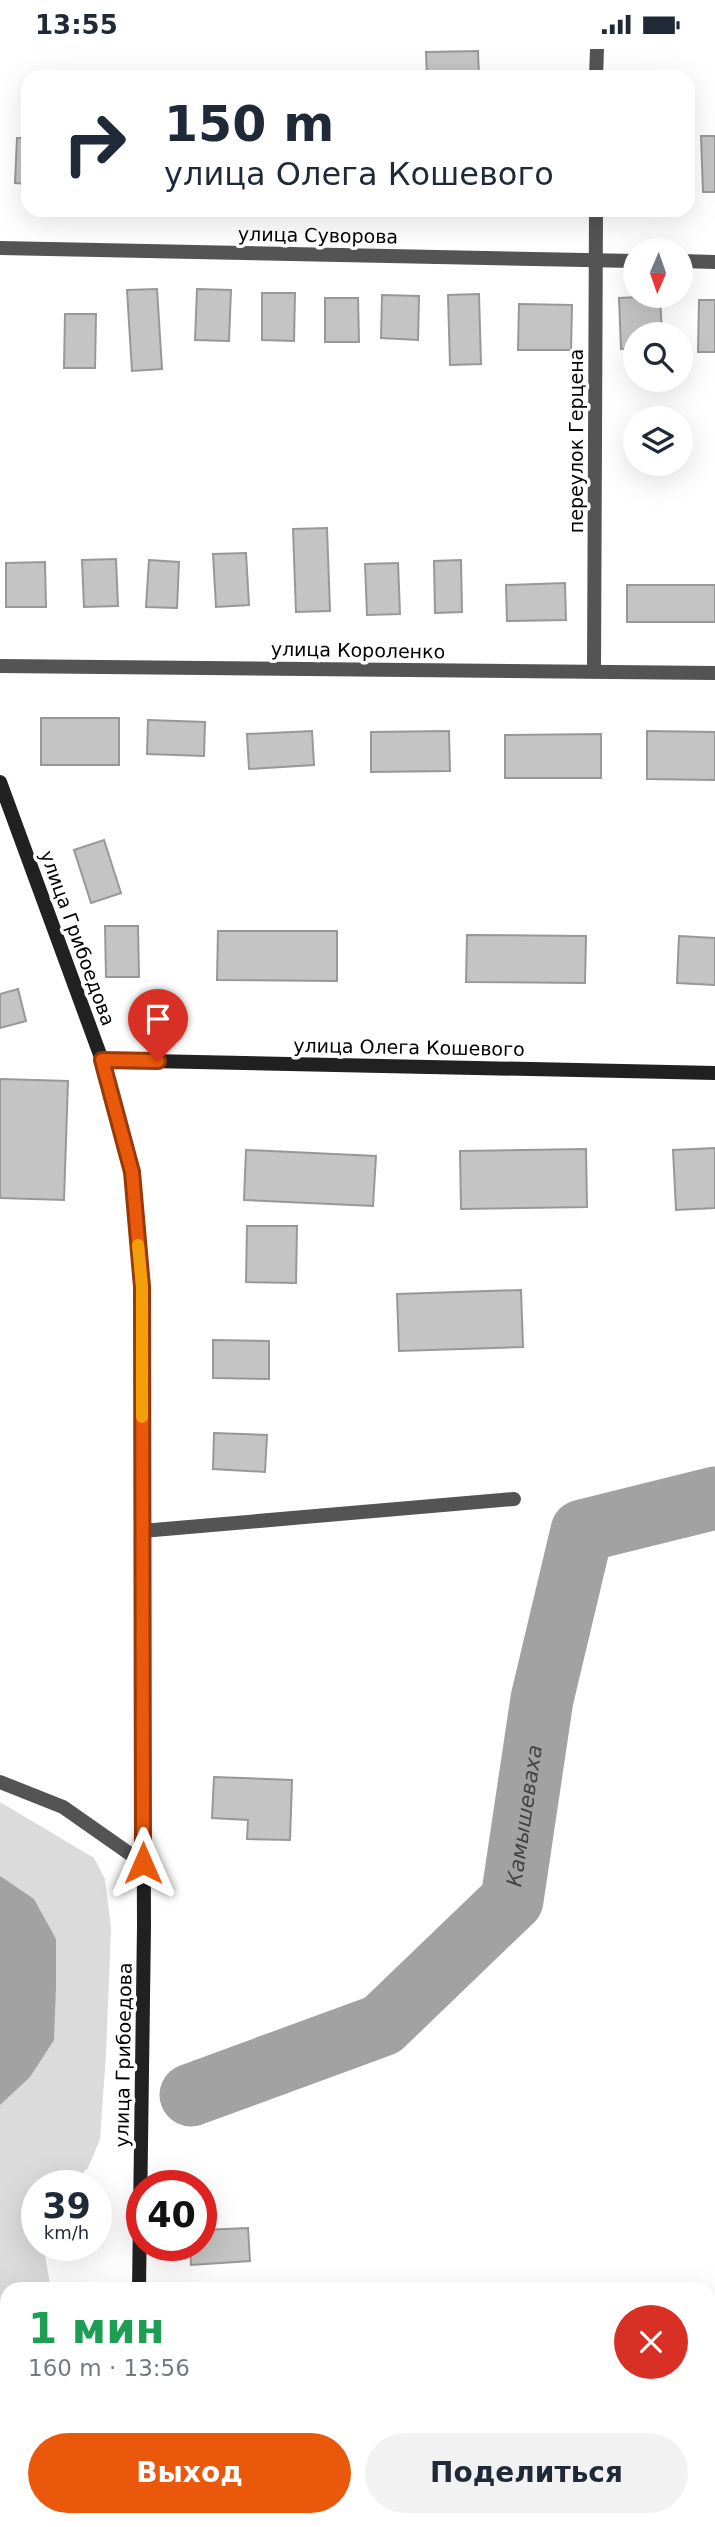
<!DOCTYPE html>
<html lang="ru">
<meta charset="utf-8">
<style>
:root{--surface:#fff;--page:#f2f2f3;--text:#1f2937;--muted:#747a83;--accent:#ea580c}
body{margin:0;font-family:"DejaVu Sans",sans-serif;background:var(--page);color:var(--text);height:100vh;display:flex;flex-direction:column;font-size:26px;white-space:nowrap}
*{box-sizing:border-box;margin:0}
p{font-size:23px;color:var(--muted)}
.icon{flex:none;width:38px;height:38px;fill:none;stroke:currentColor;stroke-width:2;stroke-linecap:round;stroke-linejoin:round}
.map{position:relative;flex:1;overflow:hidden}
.side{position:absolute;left:0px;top:2233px;width:716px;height:245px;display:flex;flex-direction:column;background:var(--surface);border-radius:21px 21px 0 0;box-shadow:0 7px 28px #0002}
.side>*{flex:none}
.banner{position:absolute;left:21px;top:21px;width:674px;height:147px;border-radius:21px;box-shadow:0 7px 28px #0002;background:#fff;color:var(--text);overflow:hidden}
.needle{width:46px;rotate:182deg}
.controls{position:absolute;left:623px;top:189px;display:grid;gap:14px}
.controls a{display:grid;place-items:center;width:70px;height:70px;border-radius:50%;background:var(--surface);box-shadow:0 7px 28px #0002;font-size:35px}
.speed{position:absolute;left:21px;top:2121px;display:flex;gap:14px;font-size:35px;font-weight:700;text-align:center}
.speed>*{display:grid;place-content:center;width:91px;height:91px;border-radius:50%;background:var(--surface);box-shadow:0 7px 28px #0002;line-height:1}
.speed small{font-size:18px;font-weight:400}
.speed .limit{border:10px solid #d22;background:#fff;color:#111}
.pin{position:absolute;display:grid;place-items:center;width:60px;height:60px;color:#fff;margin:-72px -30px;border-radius:50% 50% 50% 0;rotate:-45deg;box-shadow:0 0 7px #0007}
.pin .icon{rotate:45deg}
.me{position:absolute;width:77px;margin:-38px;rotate:0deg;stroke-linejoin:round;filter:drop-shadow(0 0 5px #0008)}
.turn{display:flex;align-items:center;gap:24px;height:147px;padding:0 28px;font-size:32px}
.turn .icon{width:91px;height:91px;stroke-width:2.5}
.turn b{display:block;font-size:49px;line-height:60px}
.round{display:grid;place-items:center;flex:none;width:74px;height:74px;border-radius:37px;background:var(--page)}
.summary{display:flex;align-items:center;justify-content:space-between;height:119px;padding:0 28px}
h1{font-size:42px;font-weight:700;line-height:52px;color:#1e9e55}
.cta{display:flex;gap:14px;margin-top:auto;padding:14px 28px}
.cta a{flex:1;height:80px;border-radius:42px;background:var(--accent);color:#fff;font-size:28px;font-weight:700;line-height:80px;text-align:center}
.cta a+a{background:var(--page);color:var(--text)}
.status{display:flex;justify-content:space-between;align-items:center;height:49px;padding:0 35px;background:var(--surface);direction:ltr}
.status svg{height:19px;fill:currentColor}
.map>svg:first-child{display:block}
</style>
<div class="status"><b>13:55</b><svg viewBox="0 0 49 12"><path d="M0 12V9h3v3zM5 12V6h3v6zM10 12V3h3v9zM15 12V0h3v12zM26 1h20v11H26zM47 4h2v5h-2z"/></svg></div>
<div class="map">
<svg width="715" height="2478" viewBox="0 0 715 2478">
<rect width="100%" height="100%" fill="#fff"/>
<!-- green -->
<polygon fill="#dbdbdb" points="0,1753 94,1809 105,1830 111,1879 106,2006 100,2090 88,2119 69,2137 37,2137 37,2196 43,2196 51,2240 7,2240 7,2333 0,2334"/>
<!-- water -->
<polygon fill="#a2a2a2" points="0,1827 34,1850 56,1890 56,1938 54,1991 30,2028 0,2056"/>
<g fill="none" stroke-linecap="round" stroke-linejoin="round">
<!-- river -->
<path stroke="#a2a2a2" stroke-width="63" id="s1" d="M191 2046 382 1976 512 1851 542 1650 582 1482 715 1449"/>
</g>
<!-- building -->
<g fill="#c4c4c4" stroke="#989898" stroke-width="2">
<polygon points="478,2 479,28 427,28 426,3"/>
<polygon points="701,87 715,87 715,143 703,143"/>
<polygon points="17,89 28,89 28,135 15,134"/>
<polygon points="157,240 162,320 132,322 127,241"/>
<polygon points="197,240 231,241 229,292 195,291"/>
<polygon points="262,244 295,244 294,292 262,291"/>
<polygon points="479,245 481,315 450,316 448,246"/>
<polygon points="382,246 419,247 418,291 381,289"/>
<polygon points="660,247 662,285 635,285 635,299 621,300 619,249"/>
<polygon points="325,249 358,249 359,293 325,293"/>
<polygon points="699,251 715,251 715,303 698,303"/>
<polygon points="519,255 572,256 571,301 518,301"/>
<polygon points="65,265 96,265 95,319 64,319"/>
<polygon points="327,479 330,562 296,563 293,480"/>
<polygon points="246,504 249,556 216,558 213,505"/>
<polygon points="116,510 118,557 84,558 82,511"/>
<polygon points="149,511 179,513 177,559 146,558"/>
<polygon points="461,511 462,563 435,564 434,512"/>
<polygon points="45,513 46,558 6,558 6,514"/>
<polygon points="398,514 400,565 367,566 365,515"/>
<polygon points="565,534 566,571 507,572 506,536"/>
<rect x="627" y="536" width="88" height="37"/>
<rect x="41" y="669" width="78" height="47"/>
<polygon points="148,671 205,673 204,707 147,705"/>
<polygon points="312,682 314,716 249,720 247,685"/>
<polygon points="449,682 450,722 371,723 371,683"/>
<polygon points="647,682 715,683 715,731 647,730"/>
<polygon points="601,685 601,729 505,729 505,686"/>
<polygon points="104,791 121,844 91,854 74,801"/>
<polygon points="105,877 138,877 139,928 106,928"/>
<polygon points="218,882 337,882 337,932 217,931"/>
<polygon points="467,886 586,887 585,934 466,933"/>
<polygon points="679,887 715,889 715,936 677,934"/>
<polygon points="18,940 26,972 0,979 0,945"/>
<polygon points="0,1030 68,1032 64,1151 0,1149"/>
<polygon points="715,1099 715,1159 676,1161 673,1101"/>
<polygon points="586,1100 587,1158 461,1160 460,1102"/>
<polygon points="246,1101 376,1107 373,1157 244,1151"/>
<polygon points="247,1177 297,1177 296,1234 246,1233"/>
<polygon points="521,1241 523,1298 399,1302 397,1245"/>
<polygon points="213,1291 269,1292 269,1330 213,1329"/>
<polygon points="214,1384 267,1386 265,1423 213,1420"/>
<polygon points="214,1728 292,1731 290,1791 247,1790 248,1771 212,1769"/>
<polygon points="248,2179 250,2212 191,2216 190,2196 201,2196 201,2181"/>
<polygon points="709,2395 715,2395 715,2478 668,2478 669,2471 709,2471"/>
<rect x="195" y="2471" width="53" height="7"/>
</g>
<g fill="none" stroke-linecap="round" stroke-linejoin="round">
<!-- lane -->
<polyline stroke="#545454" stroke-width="14" points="142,1482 514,1450"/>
<!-- street -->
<g stroke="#545454" stroke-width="14">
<polyline points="596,28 597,0"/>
<polyline points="0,199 635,212"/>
<polyline points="681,212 715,213"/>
<polyline points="0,617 715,624"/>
<polyline points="594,622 596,161"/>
<polyline points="0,1733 63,1758 143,1814"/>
</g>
<!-- secondary -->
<g stroke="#212121" stroke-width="14">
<polyline points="0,733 102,1011 132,1123 142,1238 144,1877 139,2240"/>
<polyline points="102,1011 715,1024"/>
<polyline points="136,2478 136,2471"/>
</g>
</g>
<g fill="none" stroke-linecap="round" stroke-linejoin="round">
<!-- route casing -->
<g stroke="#983908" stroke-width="18">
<polyline id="route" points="143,1814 142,1238 132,1123 102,1011 158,1012"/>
</g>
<!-- route -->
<use href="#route" stroke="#ea580c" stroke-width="12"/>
<!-- slow -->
<polyline stroke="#f59e0b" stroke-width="12" points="138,1196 142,1238 142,1368"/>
</g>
<g text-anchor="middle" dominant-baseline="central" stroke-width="7" stroke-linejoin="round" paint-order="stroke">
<!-- street labels -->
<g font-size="19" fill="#000" stroke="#fff">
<text transform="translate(318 186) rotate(1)">улица Суворова</text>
<text transform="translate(576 392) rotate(-90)">переулок Герцена</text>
<text transform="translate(358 601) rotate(1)">улица Короленко</text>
<text transform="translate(78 889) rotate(70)">улица Грибоедова</text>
<text transform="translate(409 998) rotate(1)">улица Олега Кошевого</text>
<text transform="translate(123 2006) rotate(-89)">улица Грибоедова</text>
</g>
<!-- water labels -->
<g font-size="21" font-style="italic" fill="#434343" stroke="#fff">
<text stroke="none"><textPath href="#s1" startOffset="469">Камышеваха</textPath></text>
</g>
</g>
</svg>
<div class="controls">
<a><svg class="needle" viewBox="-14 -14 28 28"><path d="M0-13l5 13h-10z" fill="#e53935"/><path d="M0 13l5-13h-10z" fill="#747a83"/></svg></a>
<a><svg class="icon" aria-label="search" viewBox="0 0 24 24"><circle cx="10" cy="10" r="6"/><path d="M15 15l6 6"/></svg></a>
<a><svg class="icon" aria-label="layers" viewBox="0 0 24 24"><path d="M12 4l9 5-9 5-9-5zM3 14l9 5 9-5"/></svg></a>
</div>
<div class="speed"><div>39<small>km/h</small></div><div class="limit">40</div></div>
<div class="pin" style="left:158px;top:1012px;background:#d93025"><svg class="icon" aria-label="arrive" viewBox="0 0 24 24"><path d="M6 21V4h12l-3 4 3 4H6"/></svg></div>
<svg class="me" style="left:143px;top:1814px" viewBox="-20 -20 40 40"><path d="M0-17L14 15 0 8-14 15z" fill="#ea580c" stroke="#fff" stroke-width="4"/></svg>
<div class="banner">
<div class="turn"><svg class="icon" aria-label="right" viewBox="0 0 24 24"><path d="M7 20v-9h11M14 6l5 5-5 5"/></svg><div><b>150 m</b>улица Олега Кошевого</div></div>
</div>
<section class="side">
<div class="summary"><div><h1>1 мин</h1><p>160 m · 13:56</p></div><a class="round" style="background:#d93025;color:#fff"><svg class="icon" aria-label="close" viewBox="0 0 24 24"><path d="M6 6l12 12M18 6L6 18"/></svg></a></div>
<div class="cta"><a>Выход</a><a>Поделиться</a></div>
</section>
</div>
